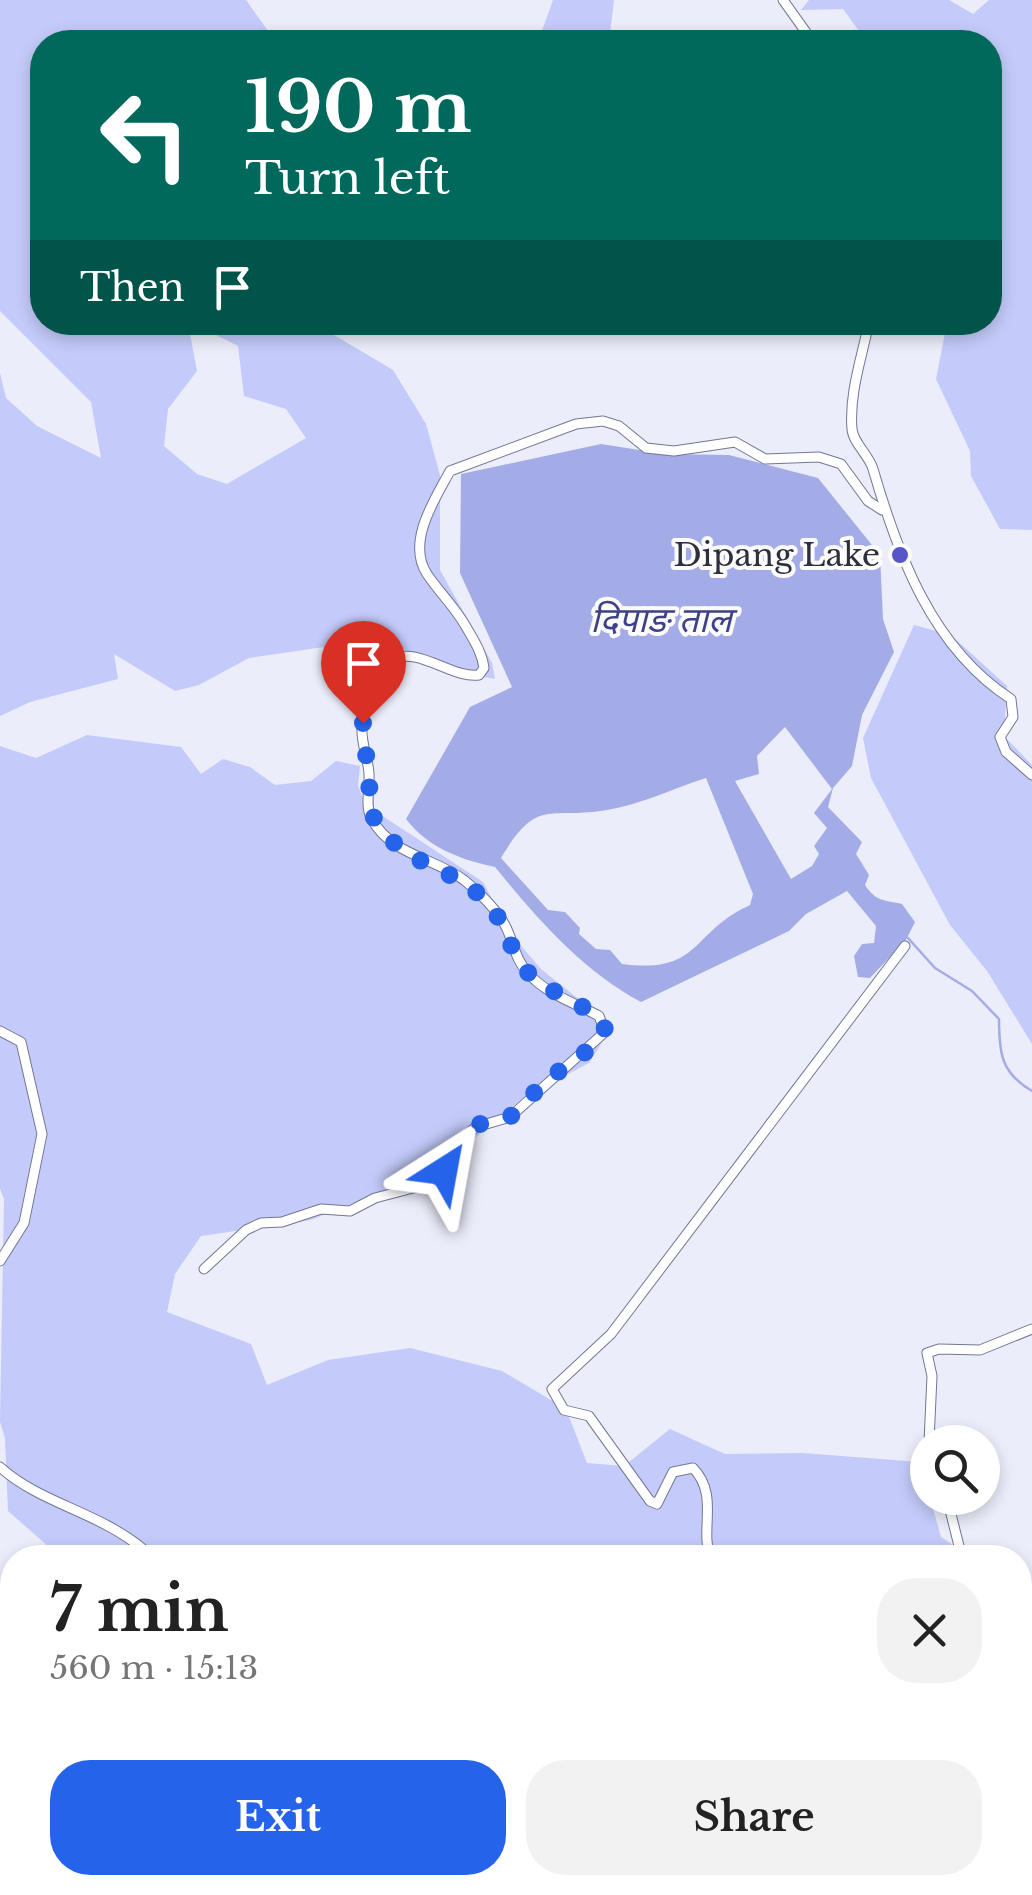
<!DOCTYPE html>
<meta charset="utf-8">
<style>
:root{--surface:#fff;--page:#f2f2f2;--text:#222;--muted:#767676;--accent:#2563eb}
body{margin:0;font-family:"Libre Baskerville","Noto Sans Devanagari",serif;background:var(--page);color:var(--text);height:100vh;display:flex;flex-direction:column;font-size:38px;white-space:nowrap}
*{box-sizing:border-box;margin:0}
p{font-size:32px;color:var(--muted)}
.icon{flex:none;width:55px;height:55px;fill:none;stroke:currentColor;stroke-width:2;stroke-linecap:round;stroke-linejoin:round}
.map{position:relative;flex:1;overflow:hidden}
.details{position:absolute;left:0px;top:1545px;width:1032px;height:350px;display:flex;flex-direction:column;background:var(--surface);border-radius:40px 40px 0 0;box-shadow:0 5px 15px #0003}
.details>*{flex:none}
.top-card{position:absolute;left:30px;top:30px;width:972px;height:305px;border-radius:40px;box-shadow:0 5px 15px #0003;background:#00695c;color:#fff;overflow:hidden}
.controls{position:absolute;left:910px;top:1425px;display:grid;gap:20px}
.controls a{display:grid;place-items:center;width:90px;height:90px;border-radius:50%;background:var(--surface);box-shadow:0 5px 15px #0003;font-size:50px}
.pin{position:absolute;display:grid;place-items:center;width:85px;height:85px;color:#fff;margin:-102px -42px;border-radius:50% 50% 50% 0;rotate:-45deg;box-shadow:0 0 10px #0007}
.pin .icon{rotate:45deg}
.me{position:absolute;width:110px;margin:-55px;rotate:34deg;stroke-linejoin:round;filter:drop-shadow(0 0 8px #0008)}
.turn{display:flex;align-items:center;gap:35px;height:210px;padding:0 50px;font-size:45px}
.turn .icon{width:130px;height:130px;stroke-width:2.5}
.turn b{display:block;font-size:70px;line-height:85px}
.then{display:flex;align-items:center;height:95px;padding:0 50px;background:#0003;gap:20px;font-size:38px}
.round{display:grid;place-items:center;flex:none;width:105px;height:105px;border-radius:40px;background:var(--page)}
.overview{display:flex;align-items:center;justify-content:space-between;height:170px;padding:0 50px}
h1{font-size:60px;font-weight:700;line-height:75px}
.button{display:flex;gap:20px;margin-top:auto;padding:20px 50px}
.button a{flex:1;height:115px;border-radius:40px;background:var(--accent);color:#fff;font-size:40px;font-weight:700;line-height:115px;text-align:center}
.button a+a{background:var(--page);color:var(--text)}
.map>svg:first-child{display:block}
</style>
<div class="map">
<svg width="1032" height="1895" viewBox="0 0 1032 1895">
<rect width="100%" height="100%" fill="#ebedfa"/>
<!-- green -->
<g fill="#c4cbfa">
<polygon points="0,0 246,0 276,42 42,42 42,322 188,323 197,371 168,409 164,446 197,474 227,484 306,438 286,409 244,396 238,346 192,323 322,323 334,335 393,370 426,424 440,475 440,570 492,663 495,679 464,673 378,639 249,658 199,685 175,691 114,654 118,679 30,702 0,716 0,373 6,398 37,426 101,458 91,402 0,311"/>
<polygon points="553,0 614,0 609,42 538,42"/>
<polygon points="809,0 949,0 973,14 989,0 1032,0 1032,530 1000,529 971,476 970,451 936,379 947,323 990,322 990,42 867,42 843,9 801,10"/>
<polygon points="914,625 951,635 1007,686 1004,736 1032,765 1032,1044 987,971 950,925 871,778 863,738"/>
<polygon points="87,735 181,747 201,774 223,759 250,767 275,785 311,781 336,761 360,766 358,786 366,805 483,882 510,933 541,969 586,1005 608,1033 589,1063 524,1097 438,1169 311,1220 201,1236 175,1274 167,1312 251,1344 267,1385 328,1360 410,1348 502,1371 566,1409 587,1463 624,1466 670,1429 725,1454 803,1453 920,1462 941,1537 971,1557 118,1558 116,1547 57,1554 8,1511 5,1438 0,1422 4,1199 0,1189 0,746 36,758"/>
<polygon points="0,1675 12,1680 12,1866 0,1870"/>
<polygon points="1020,1713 1032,1725 1032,1895 468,1895 466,1883 1020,1882"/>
<polygon points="131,1883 340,1883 339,1895 140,1895"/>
</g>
<!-- water -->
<path fill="#a4ace7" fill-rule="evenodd" d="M601 444 665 454 729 455 818 478 880 555 883 619 894 652 862 715 852 766 833 788 828 807 862 842 856 854 869 875 865 885C876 902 885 900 902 904L915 922 906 940 870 978 858 977 854 956 862 944 874 943 876 926 847 891 806 914 789 931 641 1002C581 970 536 917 495 867 461 860 427 847 406 819L470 707 512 687 460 573 461 474ZM785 727 832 789 814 813 827 828 814 846 819 854 812 866 791 879 735 781 759 774 757 756ZM706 778 753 894 750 905C689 933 702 974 622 964L610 950 596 949 579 934 580 928 565 912 548 910 501 858C538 796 548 820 607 810 640 805 674 788 706 778Z"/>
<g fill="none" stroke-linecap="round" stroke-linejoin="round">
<!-- stream -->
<path stroke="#a4ace7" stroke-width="2.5" d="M908 938 935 968 972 991 999 1019C999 1053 1001 1073 1032 1091"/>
<!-- street casing -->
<g stroke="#727794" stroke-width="11">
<g id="street">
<polyline points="783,0 813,42"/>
<path d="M869 322C862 357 849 393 852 429 853 443 869 455 873 469 898 555 932 648 1011 699L1013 717 1000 737 1006 752 1032 775"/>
<polyline points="0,1031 21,1042 42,1134 24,1223 0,1261"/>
<path d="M204 1269 246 1230 261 1223 282 1222 321 1209 350 1211 375 1198 417 1187 452 1164 464 1137 476 1127 510 1117 605 1032 599 1016C575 1003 546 994 528 973 514 958 514 942 505 925 497 910 478 891 464 880 433 857 392 856 371 818 365 805 370 788 369 773 368 759 361 743 362 728 364 710 374 670 391 660 417 645 452 679 479 675L484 668C482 652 473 639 465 625 454 606 439 592 427 574 406 542 435 499 450 471L576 424 603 421 619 426 646 448 674 451 735 442 765 459 819 457 841 464 868 501 882 510"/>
<polyline points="929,1442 932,1376 927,1353 939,1349 980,1350 1032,1329"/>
<path d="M0 1467C41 1504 97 1511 143 1549L137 1558"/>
<polyline points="947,1498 960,1550 971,1558"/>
<path d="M710 1558C700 1527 719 1495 693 1468L673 1472 657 1504 650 1501 589 1416 564 1410 552 1389 611 1334 905 946"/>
<polyline points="774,1558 776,1558"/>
<polyline points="1020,1588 1027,1605 1020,1611"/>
<polyline points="1020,1662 1032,1669"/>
<polyline points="0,1668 12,1673"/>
<polyline points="1020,1729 1032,1742"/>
<polyline points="1020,1775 1032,1784"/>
<polyline points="1020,1867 1032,1857"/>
<polyline points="538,1882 540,1895"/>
<polyline points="32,1895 37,1882"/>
<polyline points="405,1895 410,1882"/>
<polyline points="1005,1895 1014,1882"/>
</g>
</g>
<!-- street -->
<use href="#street" stroke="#fff" stroke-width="9"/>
</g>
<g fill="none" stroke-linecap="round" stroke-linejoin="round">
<!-- route -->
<polyline stroke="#2563eb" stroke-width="18" stroke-dasharray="0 32.4" points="363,723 370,794 367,806 380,828 403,852 470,885 504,924 515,956 534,980 599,1016 605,1029 595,1045 547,1080 510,1117 480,1124 464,1137 444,1171"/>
</g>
<!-- markers -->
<circle fill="#55c" stroke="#fbfbfb" stroke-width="4" cx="900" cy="555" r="10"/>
<g text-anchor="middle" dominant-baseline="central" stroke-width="8" stroke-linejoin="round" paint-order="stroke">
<!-- poi labels -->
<g font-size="32" fill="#2d2f3c" stroke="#fbfbfb" text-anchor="end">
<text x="880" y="555">Dipang Lake</text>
</g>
<!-- water labels -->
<g font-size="35" font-style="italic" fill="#3e4188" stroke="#fbfbfb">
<text x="661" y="619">दिपाङ ताल</text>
</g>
</g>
</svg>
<div class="controls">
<a><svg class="icon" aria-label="search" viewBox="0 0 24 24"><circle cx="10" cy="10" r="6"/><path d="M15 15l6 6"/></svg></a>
</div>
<div class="pin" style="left:363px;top:723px;background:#d93025"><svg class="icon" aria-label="arrive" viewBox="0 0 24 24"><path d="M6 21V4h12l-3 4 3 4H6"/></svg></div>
<svg class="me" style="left:444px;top:1171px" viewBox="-20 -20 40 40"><path d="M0-17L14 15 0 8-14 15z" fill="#2563eb" stroke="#fff" stroke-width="4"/></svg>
<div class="top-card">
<div class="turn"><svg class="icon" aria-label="left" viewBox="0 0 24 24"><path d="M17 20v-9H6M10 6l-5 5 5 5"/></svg><div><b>190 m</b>Turn left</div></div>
<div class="then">Then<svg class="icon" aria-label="arrive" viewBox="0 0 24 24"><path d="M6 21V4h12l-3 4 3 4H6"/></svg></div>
</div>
<section class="details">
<div class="overview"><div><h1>7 min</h1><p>560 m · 15:13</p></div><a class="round"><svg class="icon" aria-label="close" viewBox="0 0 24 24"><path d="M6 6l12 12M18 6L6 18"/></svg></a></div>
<div class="button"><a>Exit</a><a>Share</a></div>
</section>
</div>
